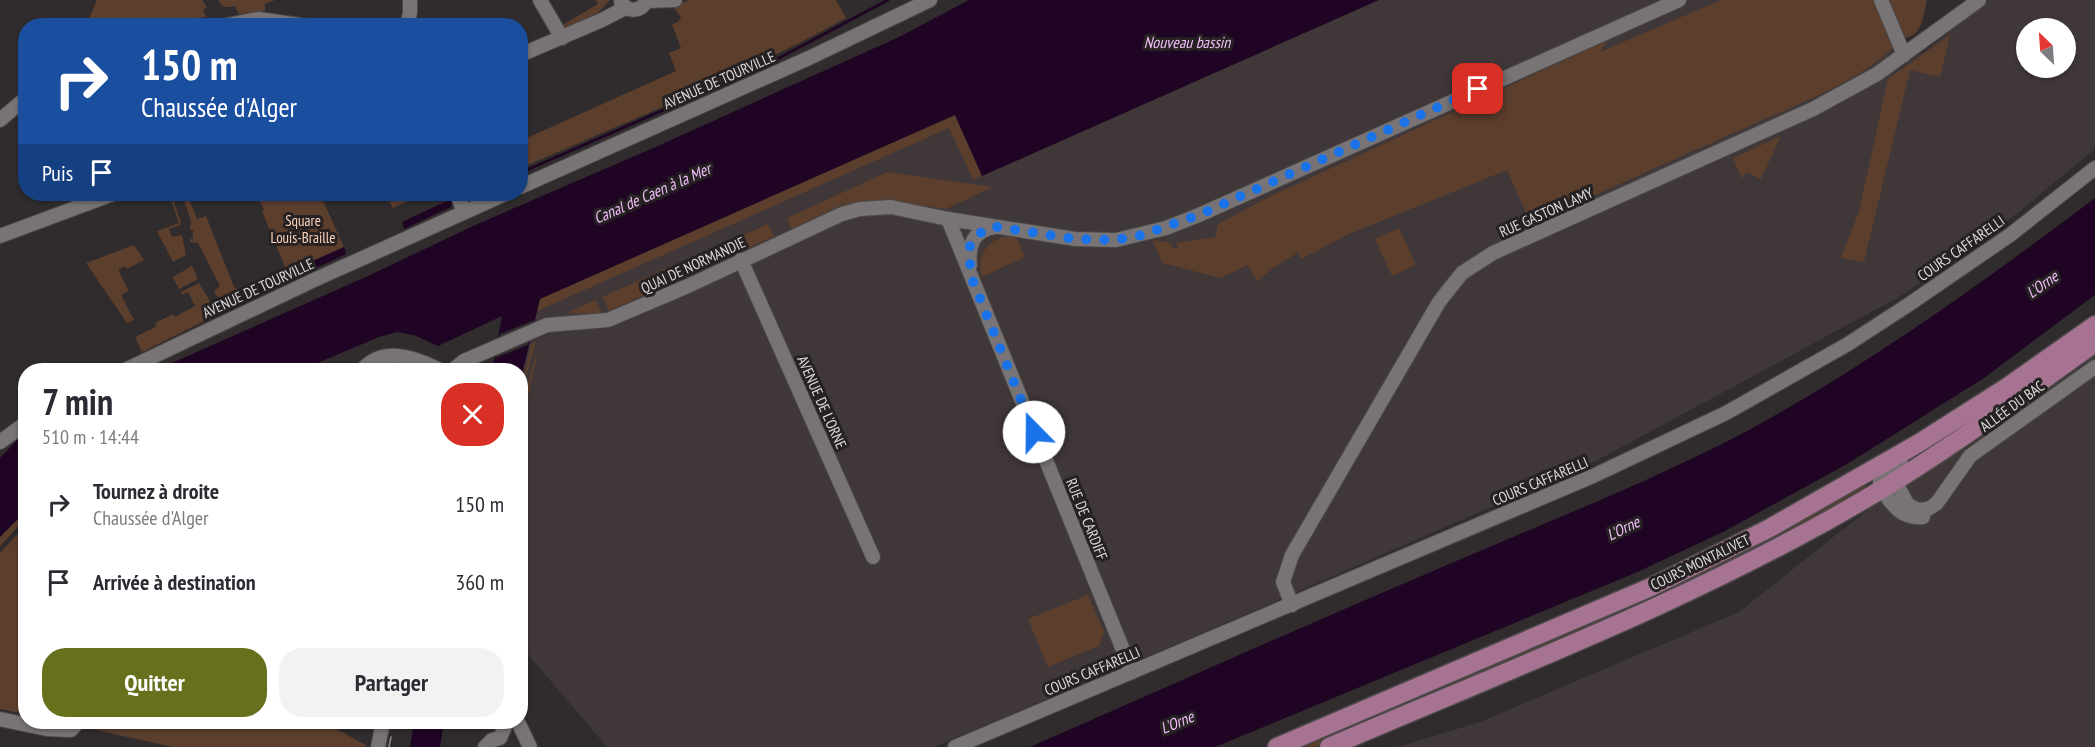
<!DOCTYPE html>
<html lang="fr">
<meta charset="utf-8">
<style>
:root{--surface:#fff;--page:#f2f2f3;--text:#2b2b33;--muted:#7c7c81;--accent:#67701c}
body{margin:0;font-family:"PT Sans Narrow",sans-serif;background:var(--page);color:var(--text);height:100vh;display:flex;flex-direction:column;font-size:22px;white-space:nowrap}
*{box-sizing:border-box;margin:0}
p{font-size:20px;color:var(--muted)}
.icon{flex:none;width:33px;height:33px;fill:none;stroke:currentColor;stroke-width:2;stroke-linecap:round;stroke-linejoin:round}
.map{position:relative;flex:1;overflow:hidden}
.details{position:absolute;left:18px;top:363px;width:510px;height:366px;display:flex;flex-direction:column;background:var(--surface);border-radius:24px;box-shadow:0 2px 4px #0004}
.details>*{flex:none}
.hud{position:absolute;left:18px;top:18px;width:510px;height:183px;border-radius:24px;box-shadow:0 2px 4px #0004;background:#1a4fa0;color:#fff;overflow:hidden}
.needle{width:39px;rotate:335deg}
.tools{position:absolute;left:2016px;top:18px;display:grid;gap:12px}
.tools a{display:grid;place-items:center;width:60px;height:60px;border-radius:50%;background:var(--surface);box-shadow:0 2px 4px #0004;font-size:30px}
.pin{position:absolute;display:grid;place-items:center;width:51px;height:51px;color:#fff;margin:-26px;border-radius:12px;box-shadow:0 3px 9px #0006}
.me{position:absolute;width:66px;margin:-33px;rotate:338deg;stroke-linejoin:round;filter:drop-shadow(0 0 4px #0008)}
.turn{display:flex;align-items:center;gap:21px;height:126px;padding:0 24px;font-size:27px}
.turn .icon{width:78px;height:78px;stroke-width:2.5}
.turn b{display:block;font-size:42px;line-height:51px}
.then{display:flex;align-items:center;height:57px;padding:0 24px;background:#0003;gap:12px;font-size:22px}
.round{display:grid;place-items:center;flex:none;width:63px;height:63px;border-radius:24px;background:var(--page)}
.overview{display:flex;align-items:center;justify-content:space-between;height:102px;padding:0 24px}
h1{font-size:36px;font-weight:700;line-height:45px}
.button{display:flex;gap:12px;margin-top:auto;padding:12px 24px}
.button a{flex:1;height:69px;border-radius:24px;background:var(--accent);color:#fff;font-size:24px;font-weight:700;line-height:69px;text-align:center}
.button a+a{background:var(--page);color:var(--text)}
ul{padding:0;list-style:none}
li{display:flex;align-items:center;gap:18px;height:78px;padding:0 24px}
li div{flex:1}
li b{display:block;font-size:22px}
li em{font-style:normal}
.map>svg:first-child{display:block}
</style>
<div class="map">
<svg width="2095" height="747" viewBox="0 0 2095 747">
<rect width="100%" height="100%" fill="#302c2d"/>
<!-- built -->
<g fill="#403738" fill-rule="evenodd">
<path d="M1179 0H1871L1900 67 1925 51 1989 0H2095V149L2020 211 1959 257 1899 297 1596 461 1256 610 934 747H607L526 652 521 649V378L540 299ZM2026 28H2066V68H2026Z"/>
<polygon points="2095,349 2095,747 1398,747 1480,722 1739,612 1894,489"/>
</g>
<!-- green -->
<g fill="#5c3e2d">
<path d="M97 0H202L207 7 203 10 207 17 175 21V26L134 25 130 19C113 33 107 20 87 23Z"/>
<path d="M218 0H275L265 4V11L239 14 235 6C225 8 223 8 218 0Z"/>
<polygon points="596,0 610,0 598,13 561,30 559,27 598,4"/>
<path d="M689 0H836L846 18C742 76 630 120 521 168L520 141 676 71 669 53 681 48 672 24 678 22 681 17 673 7Z"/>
<path d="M1721 0H1877L1894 46C1863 80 1789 108 1747 127 1675 159 1603 191 1531 224L1507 170 1349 234 1301 259 1297 253 1272 269 1257 281 1248 265 1220 278 1167 264 1163 265 1153 240 1171 243 1173 249 1178 248 1177 243 1215 237 1218 224 1269 197 1608 40 1600 52Z"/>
<path d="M1888 0H1927C1923 15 1923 35 1905 38Z"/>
<polygon points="1950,35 1940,77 1910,70 1864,262 1841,258 1859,211 1888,79"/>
<polygon points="955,115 982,176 973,179 949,128 537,311 540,299"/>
<polygon points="1781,136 1761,179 1746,172 1743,178 1741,177 1733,158"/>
<polygon points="887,172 993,187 946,209 901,202 860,202 842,205 792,229 787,218"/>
<polygon points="169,194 171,194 181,222 180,225 169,229 172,237 182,235 186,255 173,262 157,231 179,223"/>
<polygon points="182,194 187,194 197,219 206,216 234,287 238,289 240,294 221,303 214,291 220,286 198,243 190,242 190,239 193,239 193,230 190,230 191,221"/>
<polygon points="257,194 320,194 344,247 287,272 262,211 264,210"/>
<polygon points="386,194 424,194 393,208"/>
<polygon points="768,224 774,236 692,274 686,260"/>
<polygon points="1399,228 1416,265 1392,276 1375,239"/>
<path d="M1011 236 1016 237 1024 255 1023 258 982 277C975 256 988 237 1011 236Z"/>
<polygon points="134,245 144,260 127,269 125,266 118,270 129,291 121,295 134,320 127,323 86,263"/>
<polygon points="673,265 679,279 609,311 602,297"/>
<polygon points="192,266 198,279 179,289 173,277"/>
<polygon points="199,283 215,309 216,315 142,352 135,337 157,326 155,323 173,314 175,317 195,306 188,292 182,295 181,292"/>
<polygon points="596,300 602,314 566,313"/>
<polygon points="536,342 521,393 531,344"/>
<polygon points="536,354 537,354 521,434 521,409"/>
<polygon points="1862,486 1873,487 1802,528 1645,605 1316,747 1291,747"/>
<polygon points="25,512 25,519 0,546 0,537"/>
<polygon points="25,526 25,714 0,709 0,553"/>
<polygon points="1088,595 1104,632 1099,646 1048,667 1028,619"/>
<polygon points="92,722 323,722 366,745 365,747 173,747 87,728"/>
</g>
<!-- water -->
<g fill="#1f0523">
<polygon points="969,0 1379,0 982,176 955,115 540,299 521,378 520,370 492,370 502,316 438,346 414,335 397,332 379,337 301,370 156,370 368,276 473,226 651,149 899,37"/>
<path d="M2095 198V295L1984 378 1847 464 1725 531 1635 573 1215 747H1030C1167 687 1303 626 1440 568 1543 523 1649 483 1749 430 1871 363 1984 282 2095 198Z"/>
<polygon points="449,200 452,202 451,207 404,229 402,222"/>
<polygon points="344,247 346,254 225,311 221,303 231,298"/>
<polygon points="25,438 25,512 0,537 0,458 17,440 21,441"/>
<polygon points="414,722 444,722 440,747 410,747"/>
</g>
<!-- pier -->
<polygon fill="#302c2d" points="534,320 528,345 495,358 500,334"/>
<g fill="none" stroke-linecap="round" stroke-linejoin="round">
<!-- stream -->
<g stroke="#1f0523" stroke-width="3">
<polyline points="520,173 766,65 888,0"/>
<polyline points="469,194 470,194"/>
</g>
<!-- minor casing -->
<g stroke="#4b4848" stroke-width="16">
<g id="minor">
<polyline points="540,0 562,38"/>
<polyline points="1881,0 1904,55"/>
<polyline points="647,1 675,0"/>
<path d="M621 2C628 13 641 12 647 0"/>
<polyline points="222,26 258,19 307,26"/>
<polyline points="407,26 410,13 410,0"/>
<polyline points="520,55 602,20 625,8"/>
<polyline points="0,120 26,98"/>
<polyline points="520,187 809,58 930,0"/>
<polyline points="457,194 464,212"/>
<polyline points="948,219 1132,672"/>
<polyline points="0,236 113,194"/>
<polyline points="741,260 873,557"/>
<path d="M970 265C968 246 973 230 995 227"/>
<polyline points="454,369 464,361 547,325 608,320 688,286 842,214 860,209 891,207 948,219 1075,239 1116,240 1166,228 1199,215 1679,0"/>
<polyline points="125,370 314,280 505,194"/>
<path d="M362 370C383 346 413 357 438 369"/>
<polyline points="0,442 26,423"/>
<path d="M1901 462C1894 467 1882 472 1880 481 1879 486 1882 490 1885 494 1895 509 1904 519 1923 517"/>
<polyline points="1895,481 1908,505 1918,510 1928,509 1936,504 1942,496 1970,456 2095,367"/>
<polyline points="1292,605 1283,582 1292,555 1439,302 1462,273 1493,253 1813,109 1877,74 1979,0"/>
<polyline points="0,719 47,729 71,730 78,722"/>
<polyline points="518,722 530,747"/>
<polyline points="378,747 383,722"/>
<polyline points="485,747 492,740 500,738 507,722"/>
<polyline points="955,747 1593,476 1726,413 1848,344 1908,305 2010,235 2095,168"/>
</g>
</g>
<!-- major casing -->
<g stroke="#4b4848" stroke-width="21">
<g id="major">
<polyline points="1277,747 1651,587 1768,529 1919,443 2007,387 2095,325"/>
<path d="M1329 747C1510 669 1696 599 1867 498 1946 452 2020 396 2095 343"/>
</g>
</g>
<!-- minor -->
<use href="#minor" stroke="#787475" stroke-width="14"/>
<!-- major -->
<use href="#major" stroke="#a77392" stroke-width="18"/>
<!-- tram -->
<polyline stroke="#8f8c8d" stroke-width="1.5" points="389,747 391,737"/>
</g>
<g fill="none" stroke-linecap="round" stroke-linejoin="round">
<!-- route -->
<polyline stroke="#1a73e8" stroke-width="10" stroke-dasharray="0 18" points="1034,432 972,279 969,255 970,246 973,239 987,228 998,227 1075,239 1116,240 1142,235 1199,215 1478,89"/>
</g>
<g text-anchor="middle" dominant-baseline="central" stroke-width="6" stroke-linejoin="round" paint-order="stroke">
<!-- street labels -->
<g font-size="15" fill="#dcdada" stroke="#262223">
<text transform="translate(719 80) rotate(-24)">AVENUE DE TOURVILLE</text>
<text transform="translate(1546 212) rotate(-24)">RUE GASTON LAMY</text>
<text transform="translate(1961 248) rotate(-35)">COURS CAFFARELLI</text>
<text transform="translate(693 265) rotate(-25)">QUAI DE NORMANDIE</text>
<text transform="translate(258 288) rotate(-25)">AVENUE DE TOURVILLE</text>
<text transform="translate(822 402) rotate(66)">AVENUE DE L'ORNE</text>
<text transform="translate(2012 406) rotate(-36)">ALLÉE DU BAC</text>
<text transform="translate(1540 481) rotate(-23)">COURS CAFFARELLI</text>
<text transform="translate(1087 519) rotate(68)">RUE DE CARDIFF</text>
<text transform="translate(1700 562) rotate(-26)">COURS MONTALIVET</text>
<text transform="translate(1092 671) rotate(-23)">COURS CAFFARELLI</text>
</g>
<!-- park labels -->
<g font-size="15" fill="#fcd1b9" stroke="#262223">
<text x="303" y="220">Square<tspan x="303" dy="17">Louis-Braille</tspan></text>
</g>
<!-- water labels -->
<g font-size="16" font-style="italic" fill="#f2bffa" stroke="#262223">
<text x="1187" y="42">Nouveau bassin</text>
<text transform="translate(652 193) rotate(-24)">Canal de Caen à la Mer</text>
<text transform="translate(2042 284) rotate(-35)">L'Orne</text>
<text transform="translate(1623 528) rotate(-26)">L'Orne</text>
<text transform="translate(1177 722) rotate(-23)">L'Orne</text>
</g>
</g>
</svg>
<div class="tools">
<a><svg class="needle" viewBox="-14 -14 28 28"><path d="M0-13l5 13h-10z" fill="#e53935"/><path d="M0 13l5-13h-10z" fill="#7c7c81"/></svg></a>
</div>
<div class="pin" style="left:1478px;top:89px;background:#d93025"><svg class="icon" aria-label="arrive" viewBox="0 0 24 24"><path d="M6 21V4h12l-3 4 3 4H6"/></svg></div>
<svg class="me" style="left:1034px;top:432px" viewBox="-20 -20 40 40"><circle r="19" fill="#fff"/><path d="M0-13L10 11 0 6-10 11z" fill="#1a73e8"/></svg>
<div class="hud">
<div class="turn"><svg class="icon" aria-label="right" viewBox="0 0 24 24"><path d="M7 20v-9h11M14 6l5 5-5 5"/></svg><div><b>150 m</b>Chaussée d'Alger</div></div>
<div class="then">Puis<svg class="icon" aria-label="arrive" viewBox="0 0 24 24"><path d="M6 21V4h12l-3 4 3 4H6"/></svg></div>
</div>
<section class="details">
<div class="overview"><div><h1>7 min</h1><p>510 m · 14:44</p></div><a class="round" style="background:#d93025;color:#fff"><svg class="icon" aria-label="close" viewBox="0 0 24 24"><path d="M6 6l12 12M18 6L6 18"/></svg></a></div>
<ul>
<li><svg class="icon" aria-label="right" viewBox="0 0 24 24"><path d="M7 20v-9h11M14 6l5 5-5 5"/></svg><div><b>Tournez à droite</b><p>Chaussée d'Alger</p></div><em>150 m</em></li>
<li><svg class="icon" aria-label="arrive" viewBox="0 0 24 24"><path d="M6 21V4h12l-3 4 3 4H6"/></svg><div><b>Arrivée à destination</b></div><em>360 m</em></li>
</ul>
<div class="button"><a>Quitter</a><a>Partager</a></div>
</section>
</div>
